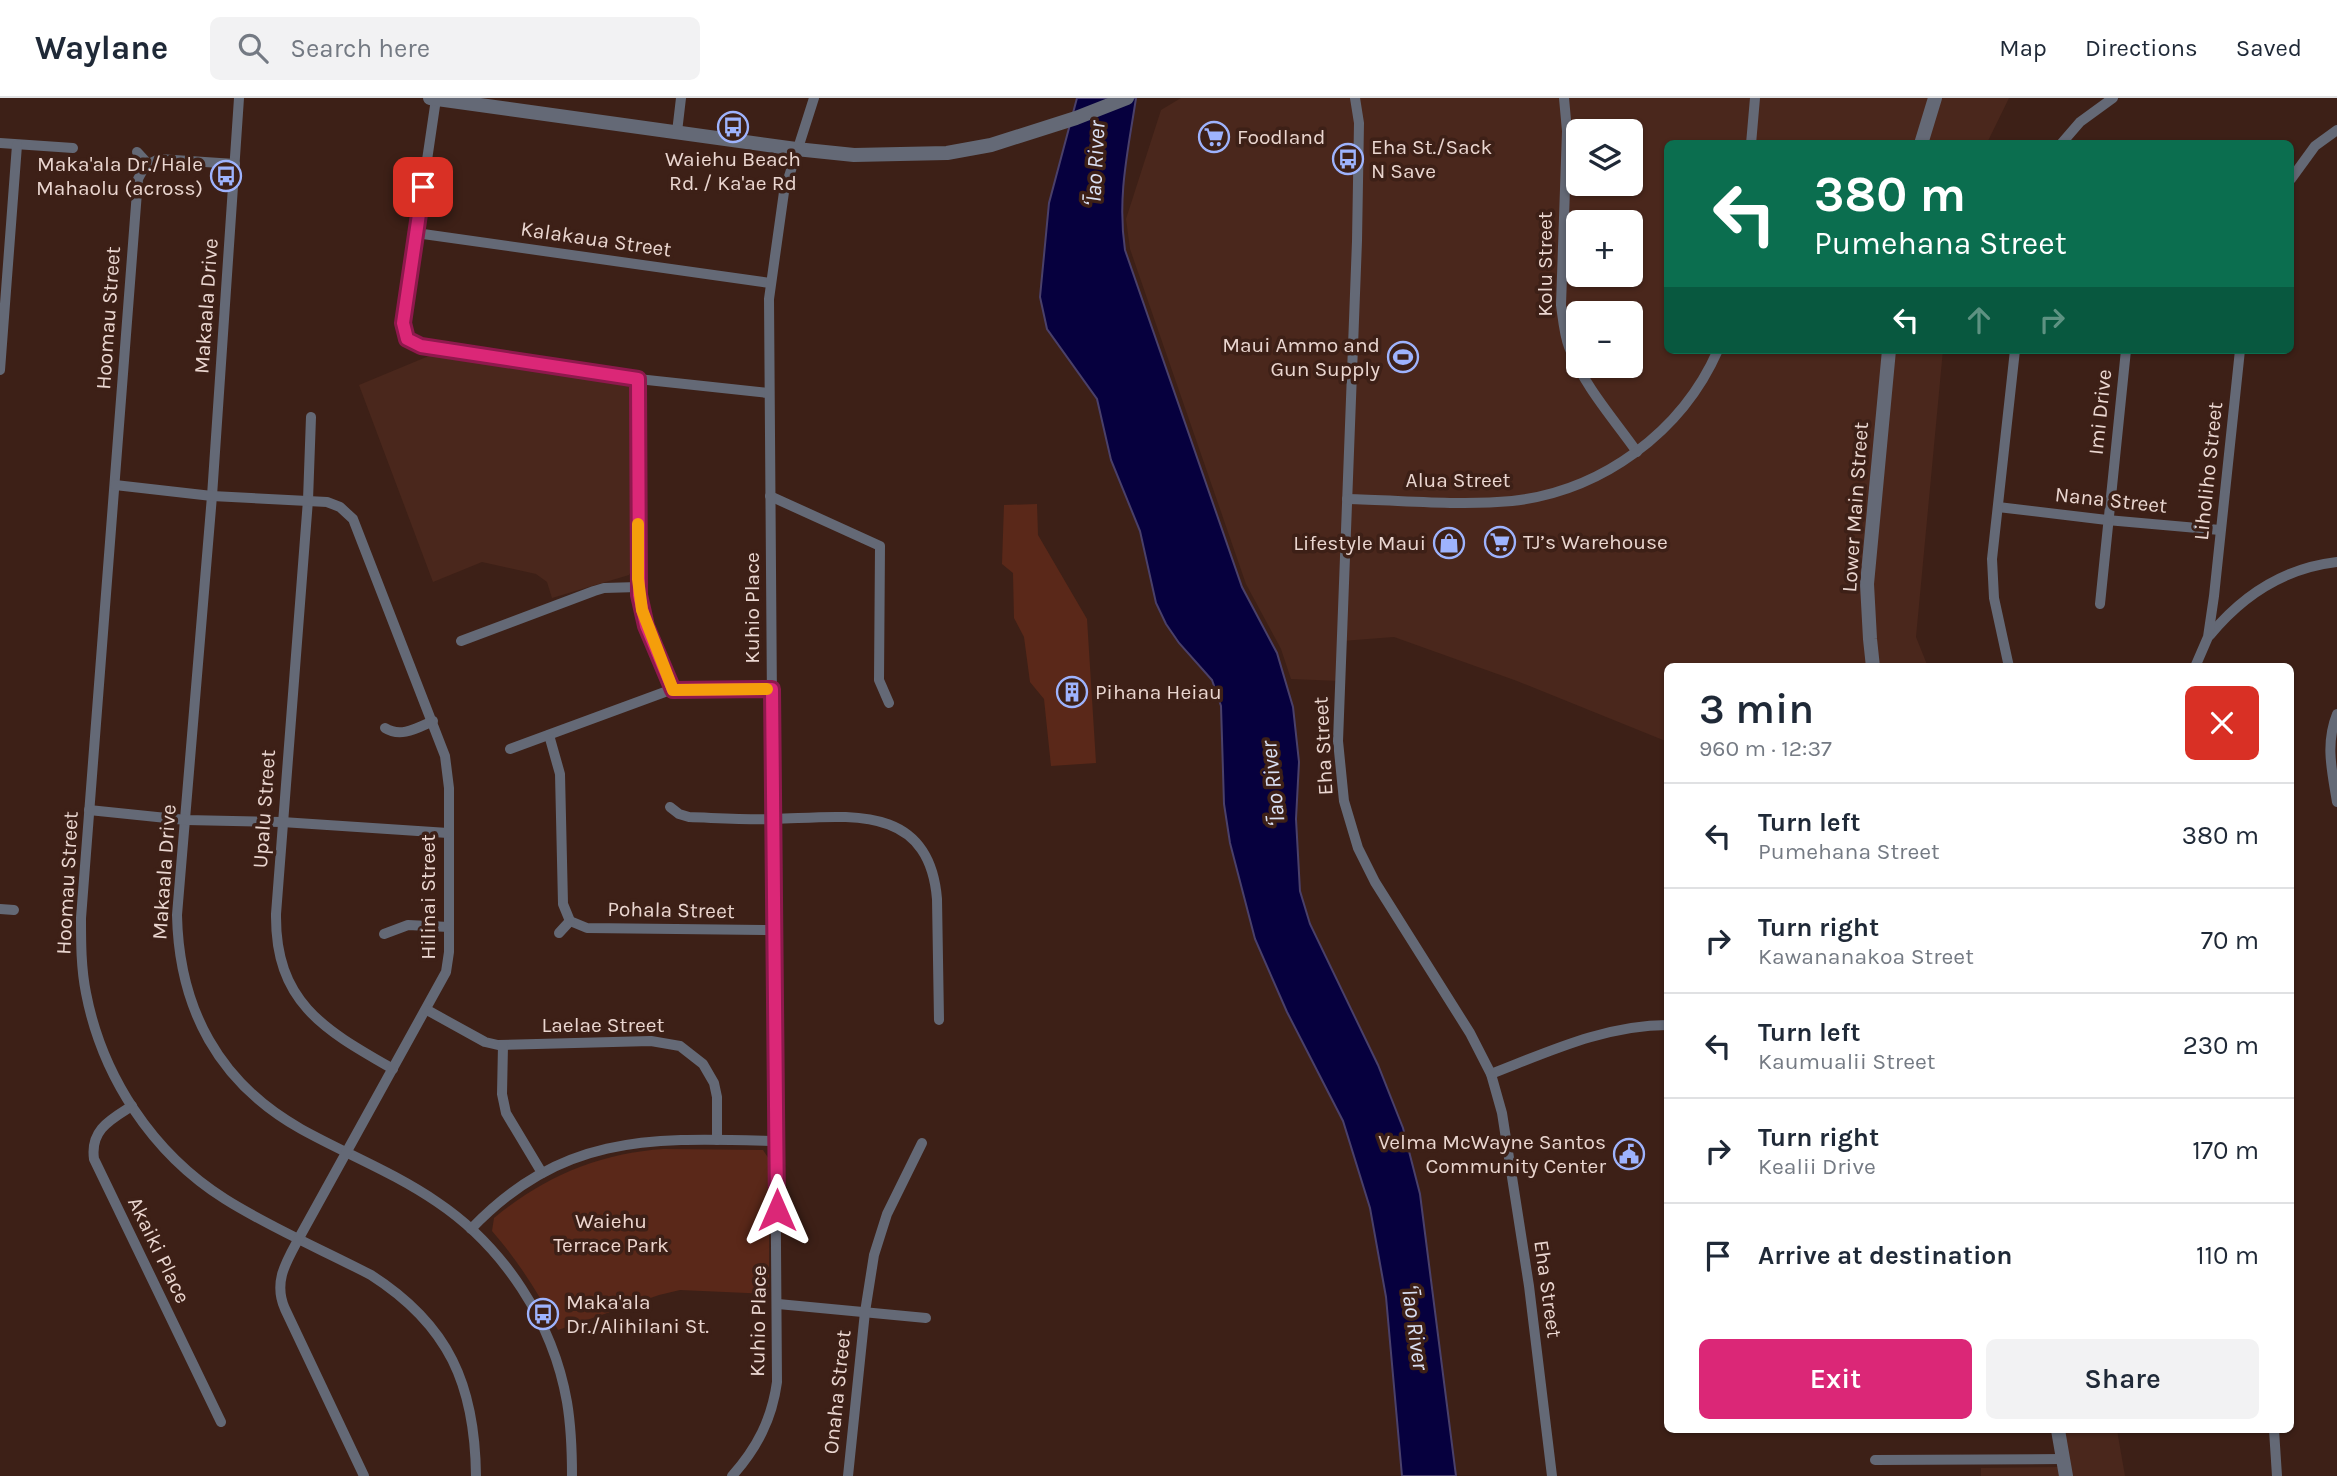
<!DOCTYPE html>
<meta charset="utf-8">
<style>
:root{--surface:#fff;--page:#f2f2f3;--text:#1f2937;--muted:#747a83;--line:#e0e1e3;--accent:#db2777}
body{margin:0;font-family:Karla,sans-serif;background:var(--page);color:var(--text);height:100vh;display:flex;flex-direction:column;font-size:26px;white-space:nowrap}
*{box-sizing:border-box;margin:0}
p{font-size:23px;color:var(--muted)}
.icon{flex:none;width:38px;height:38px;fill:none;stroke:currentColor;stroke-width:2;stroke-linecap:round;stroke-linejoin:round}
.map{position:relative;flex:1;overflow:hidden}
.side{position:absolute;left:1664px;top:565px;width:630px;height:770px;display:flex;flex-direction:column;background:var(--surface);border-radius:10px;box-shadow:0 2px 5px #0004}
.side>*{flex:none}
.top-card{position:absolute;left:1664px;top:42px;width:630px;height:214px;border-radius:10px;box-shadow:0 2px 5px #0004;background:#0b6e4f;color:#fff;overflow:hidden}
.controls{position:absolute;left:1566px;top:21px;display:grid;gap:14px}
.controls a{display:grid;place-items:center;width:77px;height:77px;border-radius:10px;background:var(--surface);box-shadow:0 2px 5px #0004;font-size:35px}
.pin{position:absolute;display:grid;place-items:center;width:60px;height:60px;color:#fff;margin:-30px;border-radius:14px;box-shadow:0 4px 10px #0006}
.me{position:absolute;width:77px;margin:-38px;rotate:0deg;stroke-linejoin:round;filter:drop-shadow(0 0 5px #0008)}
.turn{display:flex;align-items:center;gap:24px;height:147px;padding:0 35px;font-size:32px}
.turn .icon{width:91px;height:91px;stroke-width:2.5}
.turn b{display:block;font-size:49px;line-height:60px}
.lanes{display:flex;align-items:center;height:66px;padding:0 35px;background:#0003;justify-content:center;gap:35px;direction:ltr}
.lanes .off{opacity:.35}
.round{display:grid;place-items:center;flex:none;width:74px;height:74px;border-radius:10px;background:var(--page)}
.headline{display:flex;align-items:center;justify-content:space-between;height:119px;padding:0 35px}
h1{font-size:42px;font-weight:600;line-height:52px}
.cta{display:flex;gap:14px;margin-top:auto;padding:14px 35px}
.cta a{flex:1;height:80px;border-radius:10px;background:var(--accent);color:#fff;font-size:28px;font-weight:600;line-height:80px;text-align:center}
.cta a+a{background:var(--page);color:var(--text)}
ul{padding:0;list-style:none}
li{display:flex;align-items:center;gap:21px;height:105px;padding:0 35px;border-top:2px solid var(--line)}
li div{flex:1}
li b{display:block;font-size:26px}
li em{font-style:normal}
header{display:flex;align-items:center;gap:42px;box-sizing:border-box;height:98px;padding:0 35px;background:var(--surface);border-bottom:2px solid var(--line)}
header strong{font-size:33px}
nav{display:flex;gap:38px;margin-inline-start:auto;font-size:24px}
.search{width:490px;height:63px;background:var(--page);display:flex;align-items:center;gap:18px;box-sizing:border-box;padding:0 24px;border-radius:10px;color:var(--muted);font-size:26px}
.map>svg:first-child{display:block}
</style>
<header>
<strong>Waylane</strong>
<div class="search"><svg class="icon" aria-label="search" viewBox="0 0 24 24"><circle cx="10" cy="10" r="6"/><path d="M15 15l6 6"/></svg>Search here</div>
<nav><a>Map</a><a>Directions</a><a>Saved</a></nav>
</header>
<div class="map">
<svg width="2337" height="1378" viewBox="0 0 2337 1378">
<rect width="100%" height="100%" fill="#3d2017"/>
<!-- built -->
<g fill="#4a271c" fill-rule="evenodd">
<path d="M1181 0H2009L1987 45 1668 46V252H1943L1916 539 1928 569H1668V644L1517 583 1394 539 1342 543 1340 583 1291 581 1281 551 1246 486 1130 151 1126 121 1161 12ZM1578 33H1631V86H1578ZM1578 124H1631V177H1578ZM1578 215H1631V268H1578Z"/>
<polygon points="436,255 622,282 629,288 633,297 633,470 629,477 552,500 547,484 536,476 482,464 433,484 359,287"/>
<polygon points="2051,1332 2117,1332 2125,1378 1981,1378 1981,1370 2059,1369"/>
</g>
<!-- green -->
<g fill="#5a2819">
<polygon points="1037,406 1038,437 1087,521 1096,665 1051,668 1044,601 1030,584 1024,539 1014,520 1013,475 1002,466 1004,407"/>
<path d="M664 1051 763 1052 769 1061V1196L680 1192 659 1197 558 1232C539 1196 519 1164 492 1133L494 1120C544 1079 599 1055 664 1051Z"/>
</g>
<!-- water -->
<path fill="#06003e" stroke="#4a406a" stroke-width="2" d="M1077 0H1136C1128 53 1117 99 1125 152L1242 489 1277 555 1293 609 1299 664 1296 721 1300 793 1310 826 1378 967 1403 1030 1420 1096 1456 1378H1402L1386 1199 1370 1110 1343 1023 1287 914 1255 841 1230 745 1224 706 1221 608 1212 582 1179 545 1166 526 1156 505 1140 433 1111 362 1097 301 1047 231 1040 199 1049 105Z"/>
<g fill="none" stroke-linecap="round" stroke-linejoin="round">
<!-- minor -->
<g stroke="#646976" stroke-width="10">
<path d="M239 0 212 398 177 817C179 911 219 985 301 1031 346 1056 395 1075 437 1104 504 1149 553 1224 567 1304 571 1328 572 1353 572 1378"/>
<polyline points="1355,0 1359,25 1357,143 1338,643 1344,703 1358,750 1375,784 1470,935 1491,976 1502,1015 1529,1188 1552,1378"/>
<path d="M1564 0 1567 33 1561 207C1563 221 1564 236 1569 249 1584 288 1613 320 1637 354"/>
<path d="M436 1 403 225C402 238 409 246 421 248L638 281 768 295"/>
<polyline points="677,34 681,0"/>
<polyline points="0,45 73,50"/>
<polyline points="1751,46 1755,0"/>
<polyline points="2061,46 2080,24 2113,0"/>
<polyline points="137,54 148,66"/>
<path d="M235 66 159 61 145 68 138 81 81 820C81 845 81 870 86 895 102 978 152 1055 225 1101 271 1130 323 1152 371 1177 449 1227 475 1287 476 1378"/>
<polyline points="2291,81 2315,48 2337,32"/>
<polyline points="416,135 770,185"/>
<polyline points="0,272 17,47"/>
<polyline points="638,281 639,497 646,528 673,591"/>
<path d="M311 319 308 402 276 816C275 905 325 932 393 971"/>
<path d="M115 387 212 398 327 404 340 409 353 421 445 658 449 690V854L446 874 299 1140C286 1164 273 1184 285 1211L364 1378"/>
<polyline points="770,398 880,448 879,582 889,605"/>
<path d="M1347 401C1401 402 1458 408 1512 403 1602 393 1682 334 1718 252"/>
<polyline points="1998,409 2107,422 2220,432"/>
<polyline points="2100,506 2126,252"/>
<path d="M2210 537C2243 497 2284 470 2337 464"/>
<polyline points="461,543 594,493 604,490 638,489"/>
<polyline points="2009,569 1994,500 1992,461 2015,252"/>
<polyline points="2195,569 2208,539 2214,498 2240,252"/>
<path d="M2337 616C2325 646 2332 673 2337 704"/>
<path d="M385 630C401 640 417 630 433 623"/>
<polyline points="549,637 560,676 563,806 570,823 587,830 773,832"/>
<polyline points="510,651 673,591 772,591"/>
<path d="M670 709 679 716 689 719C718 720 747 722 775 721 845 719 929 703 937 801L939 922"/>
<polyline points="89,712 186,722 282,724 448,735"/>
<polyline points="0,811 14,812"/>
<polyline points="559,835 570,823"/>
<polyline points="384,836 408,827 449,829"/>
<polyline points="427,912 485,944 498,947 651,943 680,948 703,966 714,985 717,999 717,1042"/>
<polyline points="503,947 502,996 506,1015 542,1075"/>
<path d="M1491 976C1548 954 1605 927 1668 927"/>
<path d="M132 1008C110 1022 90 1032 94 1061L221 1324"/>
<path d="M471 1131C564 1034 653 1040 777 1043"/>
<polyline points="778,1206 926,1220"/>
<polyline points="2274,1332 2277,1378"/>
<polyline points="1875,1362 2063,1361"/>
<path d="M732 1378C757 1350 772 1321 777 1284L769 201 784 94 814 0"/>
<polyline points="848,1378 865,1214 874,1157 887,1116 922,1045"/>
</g>
<!-- tertiary -->
<g stroke="#646976" stroke-width="14">
<polyline points="430,0 796,51 854,57 947,55 991,47 1076,20 1127,0"/>
<polyline points="1921,46 1935,0"/>
<polyline points="1873,569 1870,541 1867,486 1889,252"/>
<polyline points="2058,1332 2066,1378"/>
</g>
</g>
<g fill="none" stroke-linecap="round" stroke-linejoin="round">
<!-- route casing -->
<g stroke="#8e194d" stroke-width="18">
<polyline id="route" points="423,89 403,225 407,241 421,248 638,281 639,497 646,528 673,592 772,591 777,1112"/>
</g>
<!-- route -->
<use href="#route" stroke="#db2777" stroke-width="12"/>
<!-- slow -->
<polyline stroke="#f59e0b" stroke-width="12" points="638,426 638,481 642,512 673,592 767,591"/>
</g>
<!-- icons -->
<defs>
<g id="bus-ring" transform="scale(1.575)"><circle r="9.5" fill="#3d2017" stroke="#9eb3fd" stroke-width="1.5"/><path d="M-5-6H5V4H4V6H2V4H-2V6H-4V4H-5ZM-3.5-4V0h7V-4ZM-3.5 1.2v1.5H-2V1.2ZM2 1.2v1.5H3.5V1.2Z" fill="#9eb3fd"/></g>
<g id="supermarket-ring" transform="scale(1.575)"><circle r="9.5" fill="#3d2017" stroke="#9eb3fd" stroke-width="1.5"/><path d="M-6-5.5h2.5l.6 2H6L4.5 2H-2.5L-4.4-4H-6ZM-1.5 3.2a1.3 1.3 0 1 0 .1 0ZM3 3.2a1.3 1.3 0 1 0 .1 0Z" fill="#9eb3fd"/></g>
<g id="stadium-ring" transform="scale(1.575)"><circle r="9.5" fill="#3d2017" stroke="#9eb3fd" stroke-width="1.5"/><path d="M0-5a6.5 5 0 1 0 0 10a6.5 5 0 1 0 0-10ZM-3.5-1.8h7v3.6h-7Z" fill="#9eb3fd"/></g>
<g id="shop-ring" transform="scale(1.575)"><circle r="9.5" fill="#3d2017" stroke="#9eb3fd" stroke-width="1.5"/><path d="M-5-2.5h2.3a2.7 3.5 0 0 1 5.4 0H5L5.5 6h-11ZM-1.5-2.5h3a1.5 2.3 0 0 0-3 0Z" fill="#9eb3fd"/></g>
<g id="building-ring" transform="scale(1.575)"><circle r="9.5" fill="#3d2017" stroke="#9eb3fd" stroke-width="1.5"/><path d="M-4-6H4V6H1V3H-1V6H-4ZM-2.5-4.3h1.7v1.8h-1.7ZM.8-4.3h1.7v1.8H.8ZM-2.5-1h1.7V.8h-1.7ZM.8-1h1.7V.8H.8Z" fill="#9eb3fd"/></g>
<g id="civic-ring" transform="scale(1.575)"><circle r="9.5" fill="#3d2017" stroke="#9eb3fd" stroke-width="1.5"/><path d="M-.6-6.5H3V-4.5H.6V-3L4-1V1h2V6H-6V1h2V-1L-.6-3ZM-1.2 2.5V6h2.4V2.5Z" fill="#9eb3fd"/></g>
</defs>
<g fill-rule="evenodd">
<use href="#bus-ring" x="733" y="29"/>
<use href="#supermarket-ring" x="1214" y="39"/>
<use href="#bus-ring" x="1348" y="61"/>
<use href="#bus-ring" x="226" y="78"/>
<use href="#stadium-ring" x="1403" y="259"/>
<use href="#supermarket-ring" x="1500" y="444"/>
<use href="#shop-ring" x="1449" y="445"/>
<use href="#building-ring" x="1072" y="594"/>
<use href="#civic-ring" x="1629" y="1056"/>
<use href="#bus-ring" x="543" y="1216"/>
</g>
<g text-anchor="middle" dominant-baseline="central" stroke-width="7" stroke-linejoin="round" paint-order="stroke">
<!-- poi labels -->
<g font-size="21" fill="#ead6d0" stroke="#3d2017" text-anchor="start">
<text x="1237" y="39">Foodland</text>
<text x="1371" y="49">Eha St./Sack<tspan x="1371" dy="24">N Save</tspan></text>
<text x="733" y="61" text-anchor="middle">Waiehu Beach<tspan x="733" dy="24">Rd. / Ka'ae Rd</tspan></text>
<text x="203" y="66" text-anchor="end">Maka'ala Dr./Hale<tspan x="203" dy="24">Mahaolu (across)</tspan></text>
<text x="1380" y="247" text-anchor="end">Maui Ammo and<tspan x="1380" dy="24">Gun Supply</tspan></text>
<text x="1523" y="444">TJ’s Warehouse</text>
<text x="1426" y="445" text-anchor="end">Lifestyle Maui</text>
<text x="1095" y="594">Pihana Heiau</text>
<text x="1606" y="1044" text-anchor="end">Velma McWayne Santos<tspan x="1606" dy="24">Community Center</tspan></text>
<text x="566" y="1204">Maka'ala<tspan x="566" dy="24">Dr./Alihilani St.</tspan></text>
</g>
<!-- street labels -->
<g font-size="21" fill="#ead6d0" stroke="#3d2017">
<text transform="translate(596 141) rotate(8)">Kalakaua Street</text>
<text transform="translate(1545 166) rotate(-90)">Kolu Street</text>
<text transform="translate(206 208) rotate(-86)">Makaala Drive</text>
<text transform="translate(108 220) rotate(-86)">Hoomau Street</text>
<text transform="translate(2100 314) rotate(-84)">Imi Drive</text>
<text transform="translate(2208 373) rotate(-84)">Liholiho Street</text>
<text x="1458" y="382">Alua Street</text>
<text transform="translate(2111 402) rotate(6)">Nana Street</text>
<text transform="translate(1855 409) rotate(-86)">Lower Main Street</text>
<text transform="translate(752 510) rotate(-90)">Kuhio Place</text>
<text transform="translate(1323 648) rotate(-93)">Eha Street</text>
<text transform="translate(264 711) rotate(-86)">Upalu Street</text>
<text transform="translate(164 774) rotate(-86)">Makaala Drive</text>
<text transform="translate(67 785) rotate(-87)">Hoomau Street</text>
<text transform="translate(428 799) rotate(-90)">Hilinai Street</text>
<text transform="translate(671 812) rotate(1)">Pohala Street</text>
<text x="603" y="927">Laelae Street</text>
<text transform="translate(159 1152) rotate(64)">Akaiki Place</text>
<text transform="translate(1548 1191) rotate(82)">Eha Street</text>
<text transform="translate(758 1223) rotate(-89)">Kuhio Place</text>
<text transform="translate(837 1294) rotate(-84)">Onaha Street</text>
</g>
<!-- park labels -->
<g font-size="21" fill="#eed6cf" stroke="#3d2017">
<text x="611" y="1123">Waiehu<tspan x="611" dy="24">Terrace Park</tspan></text>
</g>
<!-- water labels -->
<g font-size="23" font-style="italic" fill="#dae0f4" stroke="#3d2017">
<text transform="translate(1095 66) rotate(-87)">ʻĪao River</text>
<text transform="translate(1273 686) rotate(-96)">ʻĪao River</text>
<text transform="translate(1415 1229) rotate(82)">ʻĪao River</text>
</g>
</g>
</svg>
<div class="controls">
<a><svg class="icon" aria-label="layers" viewBox="0 0 24 24"><path d="M12 4l9 5-9 5-9-5zM3 14l9 5 9-5"/></svg></a>
<a>+</a>
<a>−</a>
</div>
<div class="pin" style="left:423px;top:89px;background:#d93025"><svg class="icon" aria-label="arrive" viewBox="0 0 24 24"><path d="M6 21V4h12l-3 4 3 4H6"/></svg></div>
<svg class="me" style="left:777px;top:1112px" viewBox="-20 -20 40 40"><path d="M0-17L14 15 0 8-14 15z" fill="#db2777" stroke="#fff" stroke-width="4"/></svg>
<div class="top-card">
<div class="turn"><svg class="icon" aria-label="left" viewBox="0 0 24 24"><path d="M17 20v-9H6M10 6l-5 5 5 5"/></svg><div><b>380 m</b>Pumehana Street</div></div>
<div class="lanes"><svg class="icon" aria-label="left" viewBox="0 0 24 24"><path d="M17 20v-9H6M10 6l-5 5 5 5"/></svg><svg class="icon off" aria-label="ahead" viewBox="0 0 24 24"><path d="M12 20V5M6 11l6-6 6 6"/></svg><svg class="icon off" aria-label="right" viewBox="0 0 24 24"><path d="M7 20v-9h11M14 6l5 5-5 5"/></svg></div>
</div>
<section class="side">
<div class="headline"><div><h1>3 min</h1><p>960 m · 12:37</p></div><a class="round" style="background:#d93025;color:#fff"><svg class="icon" aria-label="close" viewBox="0 0 24 24"><path d="M6 6l12 12M18 6L6 18"/></svg></a></div>
<ul>
<li><svg class="icon" aria-label="left" viewBox="0 0 24 24"><path d="M17 20v-9H6M10 6l-5 5 5 5"/></svg><div><b>Turn left</b><p>Pumehana Street</p></div><em>380 m</em></li>
<li><svg class="icon" aria-label="right" viewBox="0 0 24 24"><path d="M7 20v-9h11M14 6l5 5-5 5"/></svg><div><b>Turn right</b><p>Kawananakoa Street</p></div><em>70 m</em></li>
<li><svg class="icon" aria-label="left" viewBox="0 0 24 24"><path d="M17 20v-9H6M10 6l-5 5 5 5"/></svg><div><b>Turn left</b><p>Kaumualii Street</p></div><em>230 m</em></li>
<li><svg class="icon" aria-label="right" viewBox="0 0 24 24"><path d="M7 20v-9h11M14 6l5 5-5 5"/></svg><div><b>Turn right</b><p>Kealii Drive</p></div><em>170 m</em></li>
<li><svg class="icon" aria-label="arrive" viewBox="0 0 24 24"><path d="M6 21V4h12l-3 4 3 4H6"/></svg><div><b>Arrive at destination</b></div><em>110 m</em></li>
</ul>
<div class="cta"><a>Exit</a><a>Share</a></div>
</section>
</div>
